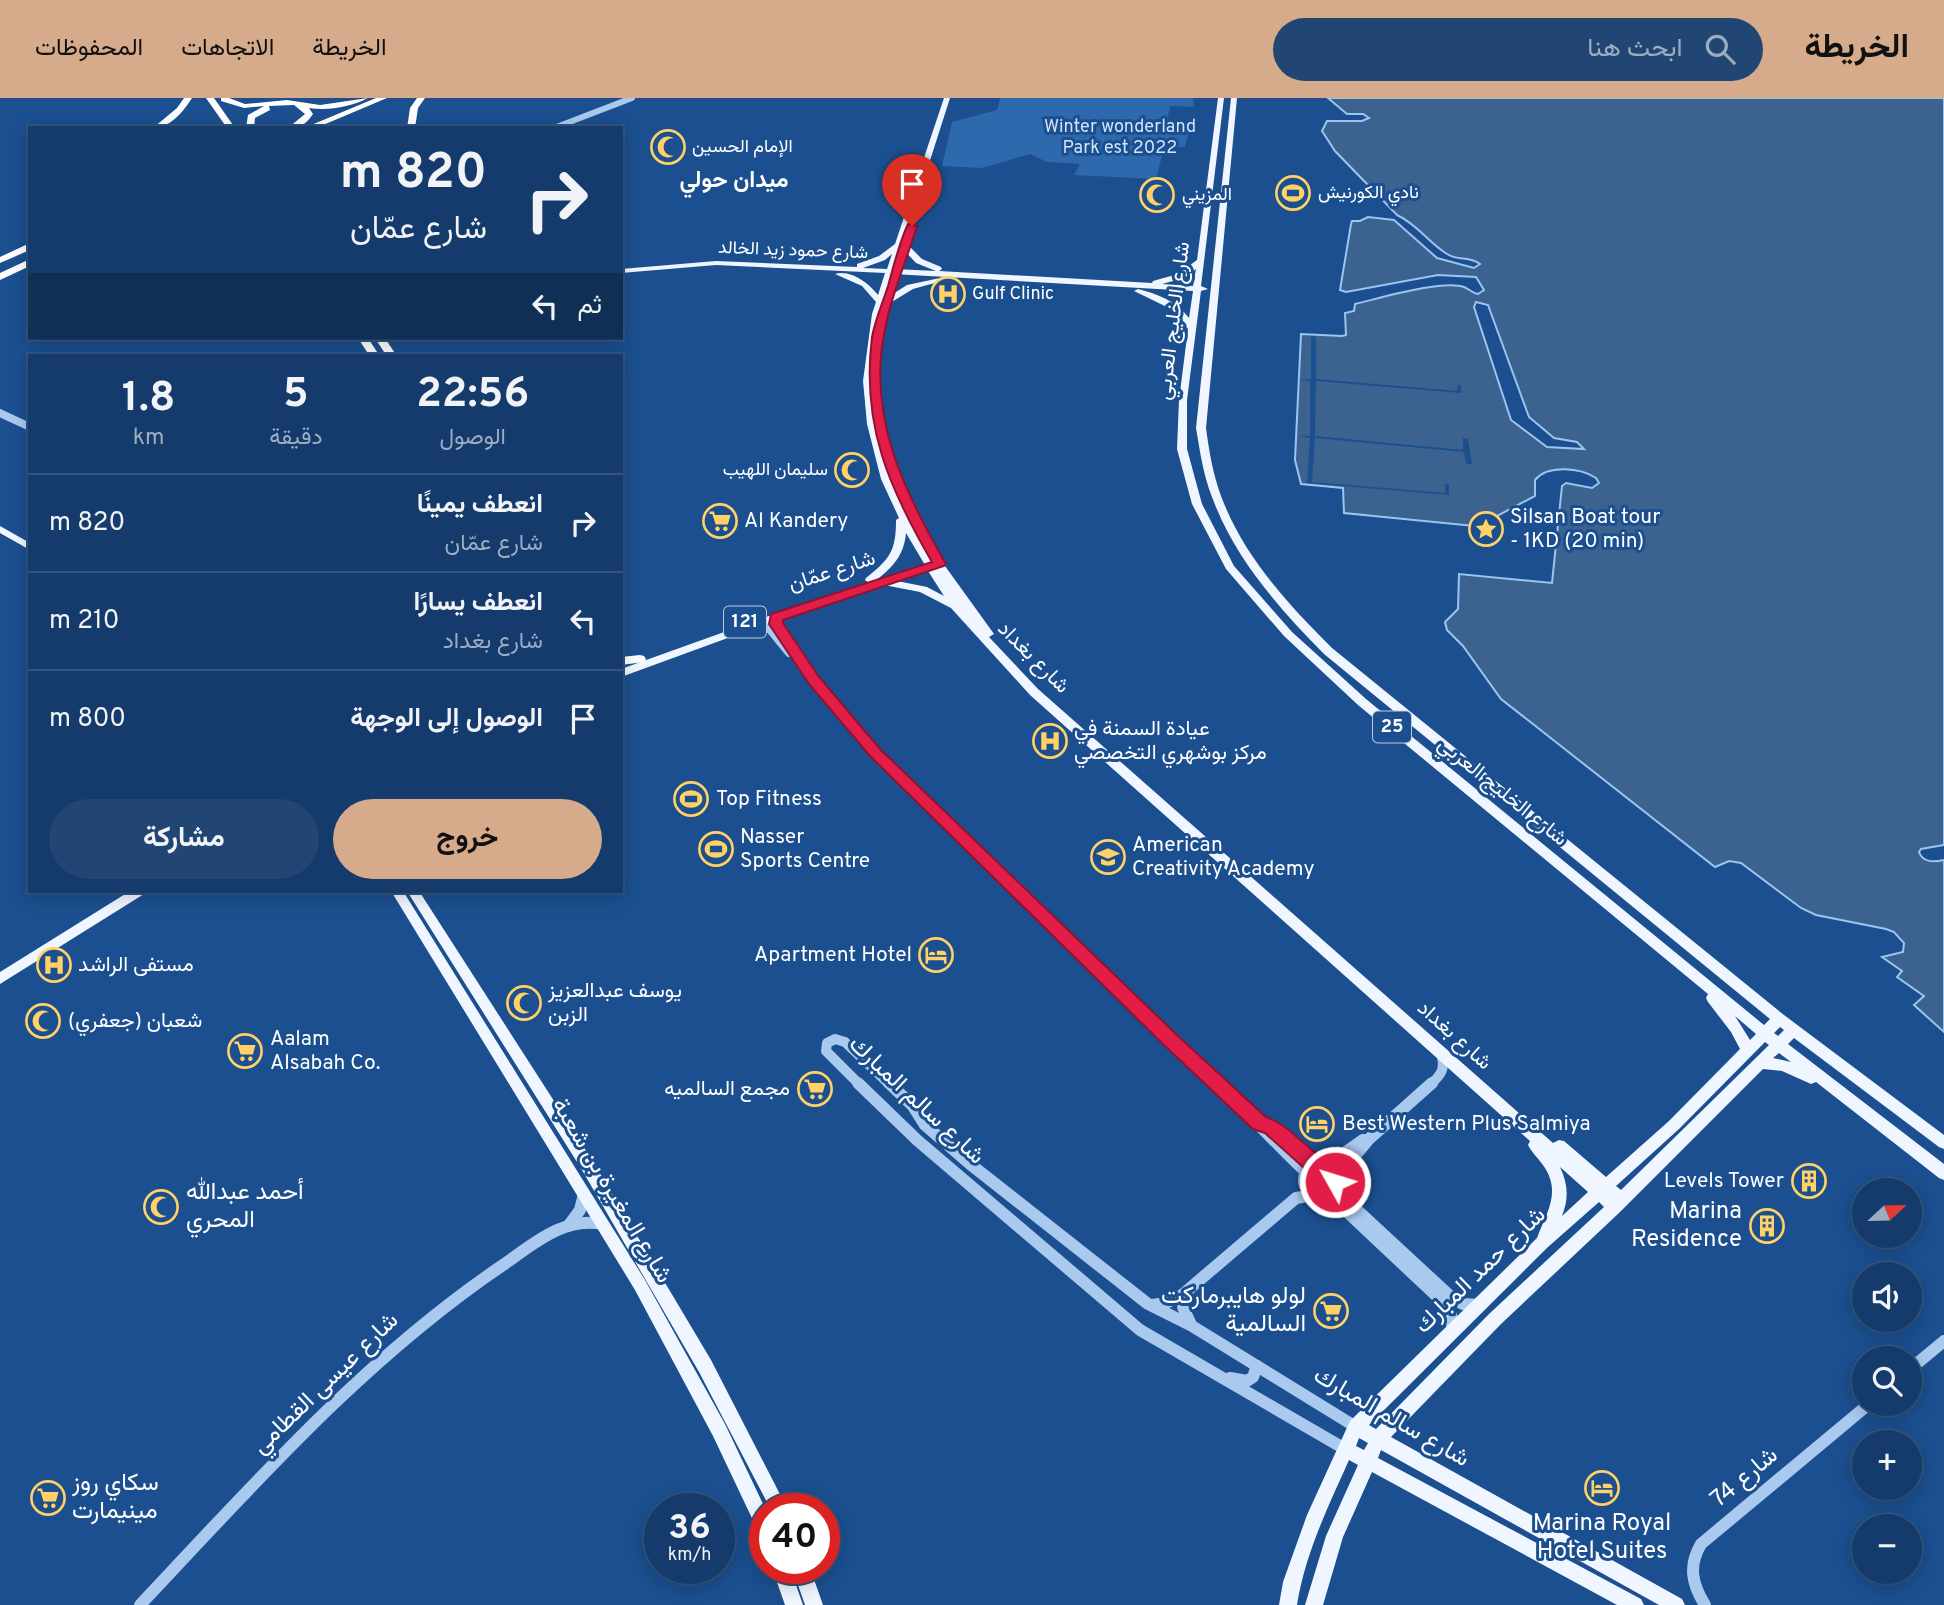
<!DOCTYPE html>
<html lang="ar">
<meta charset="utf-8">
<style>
:root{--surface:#143b6b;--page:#214673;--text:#f1f3f6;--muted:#9dadc1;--line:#33557e;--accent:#d6ab8b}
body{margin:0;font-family:Overpass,Vazirmatn,sans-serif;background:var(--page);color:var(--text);direction:rtl;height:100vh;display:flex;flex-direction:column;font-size:26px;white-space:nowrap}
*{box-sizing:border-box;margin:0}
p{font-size:23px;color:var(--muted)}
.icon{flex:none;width:38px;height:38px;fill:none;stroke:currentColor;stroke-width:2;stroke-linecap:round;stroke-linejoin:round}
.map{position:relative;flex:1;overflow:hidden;direction:ltr}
.drawer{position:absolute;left:28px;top:256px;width:595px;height:539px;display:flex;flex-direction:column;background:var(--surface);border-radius:0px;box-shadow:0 4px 18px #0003,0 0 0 2px var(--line);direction:rtl}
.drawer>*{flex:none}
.top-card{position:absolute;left:28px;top:28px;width:595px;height:214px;border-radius:0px;box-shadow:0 4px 18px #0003,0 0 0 2px var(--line);direction:rtl;background:#143b6b;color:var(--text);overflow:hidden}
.needle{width:46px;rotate:68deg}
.fabs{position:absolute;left:1852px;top:1080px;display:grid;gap:14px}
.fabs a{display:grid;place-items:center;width:70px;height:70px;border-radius:50%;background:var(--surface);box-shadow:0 4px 18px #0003,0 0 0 2px var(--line);font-size:35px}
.speed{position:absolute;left:644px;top:1395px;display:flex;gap:14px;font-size:35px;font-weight:700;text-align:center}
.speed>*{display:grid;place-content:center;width:91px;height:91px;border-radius:50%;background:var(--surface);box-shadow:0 4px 18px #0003,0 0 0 2px var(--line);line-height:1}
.speed small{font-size:18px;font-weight:400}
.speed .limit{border:10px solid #d22;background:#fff;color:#111}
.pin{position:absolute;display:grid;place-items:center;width:60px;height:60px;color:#fff;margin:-72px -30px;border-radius:50% 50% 50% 0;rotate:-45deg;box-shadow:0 0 7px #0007}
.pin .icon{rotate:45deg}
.me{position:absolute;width:77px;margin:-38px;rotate:309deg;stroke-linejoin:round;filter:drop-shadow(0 0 5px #0008)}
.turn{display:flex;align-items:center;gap:24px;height:147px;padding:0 21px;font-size:32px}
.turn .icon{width:91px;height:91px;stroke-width:2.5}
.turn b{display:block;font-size:49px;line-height:60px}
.then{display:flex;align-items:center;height:66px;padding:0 21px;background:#0003;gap:14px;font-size:26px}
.eta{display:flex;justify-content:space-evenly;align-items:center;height:119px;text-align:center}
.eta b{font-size:42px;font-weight:700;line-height:49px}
.primary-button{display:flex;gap:14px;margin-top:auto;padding:14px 21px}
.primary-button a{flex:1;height:80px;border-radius:42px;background:var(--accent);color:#111;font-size:28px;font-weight:700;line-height:80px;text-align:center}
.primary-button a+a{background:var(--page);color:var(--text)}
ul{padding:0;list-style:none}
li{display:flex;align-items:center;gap:21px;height:98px;padding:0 21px;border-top:2px solid var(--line)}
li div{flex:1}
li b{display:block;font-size:26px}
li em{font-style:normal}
header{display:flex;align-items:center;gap:42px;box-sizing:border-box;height:98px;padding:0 35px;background:var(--accent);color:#111}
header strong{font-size:33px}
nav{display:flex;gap:38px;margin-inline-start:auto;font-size:24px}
.search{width:490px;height:63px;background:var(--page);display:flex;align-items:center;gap:18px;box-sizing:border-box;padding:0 24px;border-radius:38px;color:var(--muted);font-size:26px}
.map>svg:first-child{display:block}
</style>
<header>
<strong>الخريطة</strong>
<div class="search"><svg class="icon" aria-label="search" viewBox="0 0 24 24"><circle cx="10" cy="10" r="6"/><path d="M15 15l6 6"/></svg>ابحث هنا</div>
<nav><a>الخريطة</a><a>الاتجاهات</a><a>المحفوظات</a></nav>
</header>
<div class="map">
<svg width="1944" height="1507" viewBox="0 0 1944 1507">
<rect width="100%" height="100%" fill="#1b4f8f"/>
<!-- green -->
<polygon fill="#2e69ad" points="1000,0 1193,0 1194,9 1170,8 1166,28 1190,30 1185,49 1164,50 1156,81 1074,77 1080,66 1047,64 1030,56 982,70 942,68 952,24 997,12"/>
<!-- water -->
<path fill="#3c6290" stroke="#9cc4f0" stroke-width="2" fill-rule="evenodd" d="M1328 0H1944V747L1921 751 1919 754C1923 765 1934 764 1944 762V934L1914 907 1924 898 1897 879 1902 873 1882 859 1903 854 1904 845 1894 834 1886 831 1816 817 1801 810 1741 765 1729 763 1715 769 1501 601 1463 548 1447 532 1445 524 1458 511 1459 476 1552 485 1562 388 1566 385 1592 390 1599 385 1596 380C1581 370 1548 366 1535 382V398L1493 420 1494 430 1344 415 1343 390 1301 386 1295 362 1301 236 1342 238 1346 237 1345 215 1354 213 1355 206C1377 201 1444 181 1464 189 1469 191 1472 195 1478 196L1484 192 1476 179 1438 177 1346 194 1340 192 1351 126 1352 123H1360L1368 119 1394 122 1437 160 1474 170 1480 166C1470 158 1457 163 1447 156 1429 145 1417 126 1397 117L1335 53 1322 33 1327 23H1362L1369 20 1363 16H1347ZM1476 204 1488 207 1529 319 1554 340 1577 344 1584 351 1547 349 1511 322 1474 209Z"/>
<!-- pier -->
<polygon fill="#1b4f8f" points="1311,238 1316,239 1316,281 1457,293 1458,287 1461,287 1461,295 1316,283 1315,338 1463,352 1463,340 1468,341 1472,366 1466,366 1464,354 1315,340 1312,384 1445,395 1445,386 1449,387 1449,397 1307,385 1310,340 1298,338 1310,338 1310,283 1299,281 1311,281"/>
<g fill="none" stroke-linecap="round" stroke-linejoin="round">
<!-- minor-far3 -->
<polyline stroke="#a9c9ee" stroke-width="6" points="554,30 632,0"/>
<!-- minor-far2 -->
<g stroke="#a9c9ee" stroke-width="8">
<polyline points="0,315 30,329"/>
<polyline points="776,519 778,529 810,577"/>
<polyline points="758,525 767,528 789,555"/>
</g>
<!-- minor-far1 -->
<g stroke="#a9c9ee" stroke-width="10">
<polyline points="808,575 875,655 1218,987"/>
<polyline points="860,987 826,953 827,945 835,941 845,944 890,987"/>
<path d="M1430 987C1441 977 1446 971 1441 956"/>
</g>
<!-- minor -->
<g stroke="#a9c9ee" stroke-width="12">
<polyline points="858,985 917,1042 1140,1232 1345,1351"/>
<polyline points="889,985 913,1008 925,1027 970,1066 1148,1206 1192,1228 1356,1329"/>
<path d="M1217 985C1248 1014 1274 1044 1305 1073"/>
<polyline points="1260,1025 1275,1032 1317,1068"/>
<circle cx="1319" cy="1082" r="15"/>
<polyline points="1320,1068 1336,1061 1363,1042"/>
<polyline points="1335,1082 1369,1041 1432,985"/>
<polyline points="1335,1086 1345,1101 1451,1199 1463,1206 1480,1207"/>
<polyline points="1327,1095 1444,1205 1451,1217 1453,1234"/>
<polyline points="569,1127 580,1112 584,1096"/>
<polyline points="1188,1193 1183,1209 1191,1227"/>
<polyline points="1152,1207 1166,1205 1182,1197 1296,1100 1320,1096"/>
<polyline points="1909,1272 1944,1243"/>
<polyline points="1230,1280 1247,1283 1253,1279 1257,1268"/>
<path d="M140 1507C254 1386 364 1261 503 1167 532 1147 564 1118 602 1126"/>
<path d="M1705 1507C1692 1486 1688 1468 1701 1446L1869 1306"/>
</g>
<!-- major -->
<g fill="#f0f6ff" fill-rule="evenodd">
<path d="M944 0H950L903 147H908L922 161 941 169 942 171 939 173 1152 185 1153 183 1178 176 1197 162 1218 0H1224L1201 188 1208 191 1201 193 1187 302V351L1202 406 1234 468 1292 534 1366 601 1764 927 1770 921 1324 556C1278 509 1235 461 1212 399 1203 376 1200 353 1196 330L1231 0H1237L1206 330C1209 353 1213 376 1221 398 1244 459 1287 505 1332 550L1784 917 1944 1037V1051L1939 1049 1794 940 1788 946 1944 1066V1082L1939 1080 1816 984 1811 986 1782 973 1763 971 1620 1114 1501 1226 1391 1339 1682 1501 1685 1507H1659L1381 1352 1378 1360 1641 1501 1644 1507H1617L1372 1374 1343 1439 1323 1507H1305L1326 1438 1358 1367 1349 1362C1328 1409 1305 1456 1297 1507H1279L1283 1484 1307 1417 1350 1323 1537 1140C1546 1115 1561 1096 1545 1070 1540 1062 1532 1055 1528 1047L1530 1043 1030 597 951 510 920 494 884 487 780 521 621 579V571L772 517 869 485 865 482 866 480C890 461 896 453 896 422L899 420 881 381 867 326 863 283 872 216 876 204 862 188 835 176C850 171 869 185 878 197L885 175 716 167 621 175V171L716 163 857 169V166L879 158 895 146ZM902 150 916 165 936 173 895 171ZM892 156 887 171 863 170 885 162ZM1196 171 1193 188 1162 186 1184 180ZM893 176 1193 193 1189 220C1176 203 1158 196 1138 191L1134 193 1173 212 1188 231 1179 302 1177 351 1192 406 1226 471 1284 538 1358 607 1708 896 1706 900 1708 904 1731 934 1740 951 1669 1023 1606 1079 1564 1043 1559 1042 1553 1045 1038 591 989 539 994 536 945 468 923 431 905 394 900 391 896 393C871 337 865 262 884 205H890L913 191 949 181 945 179 907 187 885 201ZM906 435 925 467 875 483C892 470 904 458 906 435ZM928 473 944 498 927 489 897 483ZM1735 918 1756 936 1750 942ZM1780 929 1784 932 1778 938 1774 935ZM1765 944 1769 947 1621 1092 1616 1088 1679 1031ZM1779 955 1791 964 1773 960ZM1560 1069 1588 1094 1562 1118C1569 1100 1568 1086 1560 1069ZM1599 1104 1604 1109 1489 1216 1376 1331 1369 1327 1548 1149ZM1359 1340 1368 1345 1364 1352 1356 1348Z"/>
<polygon points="0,428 30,445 30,452 0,435"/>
<polygon points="130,793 146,793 144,796 0,886 0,874"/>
<polygon points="391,793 403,793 645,1182 725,1326 765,1410 765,1437 759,1435 713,1338 635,1192"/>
<polygon points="407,793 419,793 592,1062 711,1262 787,1410 770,1410 699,1274 582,1072"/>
<polygon points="772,1470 790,1470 803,1507 785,1507"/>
<polygon points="792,1470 810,1470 823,1507 805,1507"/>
</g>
<!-- highway -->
<g fill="#fff" fill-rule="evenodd">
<path d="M184 0H192C183 14 170 30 153 30L177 10Z"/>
<polygon points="206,0 214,0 235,30 227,30"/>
<path d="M221 0H229L245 6 287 2 320 7 368 0C351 9 328 13 309 10L313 16C306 26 301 30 288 30L305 16 294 7 269 8 270 12 255 20 254 30H246L248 17 264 8 244 10 221 3Z"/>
<polygon points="376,0 387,0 316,30 304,30"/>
<polygon points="417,0 425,0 418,10 415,30 407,30 410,10"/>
<polygon points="30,145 30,152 0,165 0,159"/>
<polygon points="30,161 30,168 0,182 0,175"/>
<polygon points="358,240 368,240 379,257 369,257"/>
<polygon points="375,240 385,240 396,257 386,257"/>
<polygon points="640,557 644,558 646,561 644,564 621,567 621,559"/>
</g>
</g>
<!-- route -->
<path fill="#e11d48" stroke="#92132f" stroke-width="2" d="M908 126 917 128C906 164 890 200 884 237 868 321 905 395 946 466L944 468 783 522V525L819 579 880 651 1177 937 1266 1019C1293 1028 1306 1054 1335 1066L1344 1084 1342 1090 1335 1093 1328 1090 1321 1078 1304 1070 1265 1035 1253 1031 1165 948 870 658 809 586 769 526 771 516 932 464C889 390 861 327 872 239 875 222 883 204 888 188 894 167 899 145 908 126Z"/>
<!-- icons -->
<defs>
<g id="mosque-ring" transform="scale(1.75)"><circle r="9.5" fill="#1b4f8f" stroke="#ffd166" stroke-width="1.5"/><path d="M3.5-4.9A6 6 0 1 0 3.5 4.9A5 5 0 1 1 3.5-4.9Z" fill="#ffd166"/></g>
<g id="stadium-ring" transform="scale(1.75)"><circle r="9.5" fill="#1b4f8f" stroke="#ffd166" stroke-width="1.5"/><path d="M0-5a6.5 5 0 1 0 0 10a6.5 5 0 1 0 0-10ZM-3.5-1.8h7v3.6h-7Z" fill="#ffd166"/></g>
<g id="hospital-ring" transform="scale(1.75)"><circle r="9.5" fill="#1b4f8f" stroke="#ffd166" stroke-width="1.5"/><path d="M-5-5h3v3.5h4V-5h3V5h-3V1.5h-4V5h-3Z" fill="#ffd166"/></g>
<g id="supermarket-ring" transform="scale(1.75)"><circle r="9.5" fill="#1b4f8f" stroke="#ffd166" stroke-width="1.5"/><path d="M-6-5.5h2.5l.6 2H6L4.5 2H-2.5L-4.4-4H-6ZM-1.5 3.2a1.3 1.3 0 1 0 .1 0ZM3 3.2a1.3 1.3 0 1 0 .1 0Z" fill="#ffd166"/></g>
<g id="sight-ring" transform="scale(1.75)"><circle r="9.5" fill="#1b4f8f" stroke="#ffd166" stroke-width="1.5"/><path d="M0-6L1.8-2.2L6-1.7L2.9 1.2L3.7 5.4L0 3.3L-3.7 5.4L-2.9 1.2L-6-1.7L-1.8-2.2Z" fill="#ffd166"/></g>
<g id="school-ring" transform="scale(1.75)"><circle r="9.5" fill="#1b4f8f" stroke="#ffd166" stroke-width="1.5"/><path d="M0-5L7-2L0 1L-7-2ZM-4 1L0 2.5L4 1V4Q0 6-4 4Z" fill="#ffd166"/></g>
<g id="hotel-ring" transform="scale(1.75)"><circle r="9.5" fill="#1b4f8f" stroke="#ffd166" stroke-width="1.5"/><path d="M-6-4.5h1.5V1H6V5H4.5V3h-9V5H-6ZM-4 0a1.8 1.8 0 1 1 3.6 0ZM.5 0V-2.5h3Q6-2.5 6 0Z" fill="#ffd166"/></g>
<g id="building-ring" transform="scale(1.75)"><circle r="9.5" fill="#1b4f8f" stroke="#ffd166" stroke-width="1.5"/><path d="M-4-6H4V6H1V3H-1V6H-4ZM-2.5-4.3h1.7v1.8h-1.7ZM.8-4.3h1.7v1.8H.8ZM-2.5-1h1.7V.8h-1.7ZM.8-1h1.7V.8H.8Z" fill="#ffd166"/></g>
</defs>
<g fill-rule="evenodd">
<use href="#mosque-ring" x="668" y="49"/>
<use href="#stadium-ring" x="1293" y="95"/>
<use href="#mosque-ring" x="1157" y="97"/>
<use href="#hospital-ring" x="948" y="196"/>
<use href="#mosque-ring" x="852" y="372"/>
<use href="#supermarket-ring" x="720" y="423"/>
<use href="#sight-ring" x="1486" y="431"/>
<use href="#hospital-ring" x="1050" y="643"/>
<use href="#stadium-ring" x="691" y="701"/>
<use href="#stadium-ring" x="716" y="751"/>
<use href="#school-ring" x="1108" y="759"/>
<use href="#hotel-ring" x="936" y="857"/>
<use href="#hospital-ring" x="54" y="867"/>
<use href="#mosque-ring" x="524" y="905"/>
<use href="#mosque-ring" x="43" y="923"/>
<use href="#supermarket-ring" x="245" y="953"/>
<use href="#supermarket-ring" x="815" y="991"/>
<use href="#hotel-ring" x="1317" y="1026"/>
<use href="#building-ring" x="1809" y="1083"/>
<use href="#mosque-ring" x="161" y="1109"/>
<use href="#building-ring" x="1767" y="1128"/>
<use href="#supermarket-ring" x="1331" y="1213"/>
<use href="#hotel-ring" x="1602" y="1390"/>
<use href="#supermarket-ring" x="48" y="1400"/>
</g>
<g text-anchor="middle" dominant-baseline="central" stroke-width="6" stroke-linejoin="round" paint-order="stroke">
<!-- far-park labels -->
<g font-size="18" fill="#cfe3fa" stroke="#1b4f8f">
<text x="1120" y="29">Winter wonderland<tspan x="1120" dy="21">Park est 2022</tspan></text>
</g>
<!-- far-poi labels -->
<g font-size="18" fill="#fff" stroke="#1b4f8f" text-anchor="start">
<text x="692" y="49">الإمام الحسين</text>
<text x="1318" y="95">نادي الكورنيش</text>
<text x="1182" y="97">المزيني</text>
<text x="972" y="196">Gulf Clinic</text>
<text x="828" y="372" text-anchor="end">سليمان اللهيب</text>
</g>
<!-- far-street labels -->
<g font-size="18" fill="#fff" stroke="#1b4f8f">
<text transform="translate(793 153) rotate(2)">شارع حمود زيد الخالد</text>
</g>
<!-- shield labels -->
<g fill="#1b4f8f" stroke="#bbcadd" stroke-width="2">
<rect x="724" y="508.5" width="42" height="31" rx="5"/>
<rect x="1373" y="613.5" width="38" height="31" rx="5"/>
</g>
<g font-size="19" font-weight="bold" fill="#fff">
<text x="745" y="524">121</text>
<text x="1392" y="629">25</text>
</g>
<!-- street labels -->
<g font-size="21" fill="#fff" stroke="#1b4f8f">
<text transform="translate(1174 223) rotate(-83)">شارع الخليج العربي</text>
<text transform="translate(832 474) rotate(-18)">شارع عمّان</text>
<text transform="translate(1033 560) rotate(45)">شارع بغداد</text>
<text transform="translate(1502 694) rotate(39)">شارع الخليج العربي</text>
<text transform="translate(1454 938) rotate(42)">شارع بغداد</text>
</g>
<!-- poi labels -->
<g font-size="21" fill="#fff" stroke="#1b4f8f" text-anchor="start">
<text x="1510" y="419">Silsan Boat tour<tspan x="1510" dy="24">- 1KD (20 min)</tspan></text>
<text x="744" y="423">Al Kandery</text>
<text x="1074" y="631">عيادة السمنة في<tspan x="1074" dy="24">مركز بوشهري التخصصي</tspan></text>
<text x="716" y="701">Top Fitness</text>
<text x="740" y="739">Nasser<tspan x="740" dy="24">Sports Centre</tspan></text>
<text x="1132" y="747">American<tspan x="1132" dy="24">Creativity Academy</tspan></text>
<text x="912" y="857" text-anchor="end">Apartment Hotel</text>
<text x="78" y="867">مستفى الراشد</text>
<text x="548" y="893">يوسف عبدالعزيز<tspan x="548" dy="24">الزبن</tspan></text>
<text x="68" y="923">شعبان (جعفري)</text>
<text x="270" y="941">Aalam<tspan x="270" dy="24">Alsabah Co.</tspan></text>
<text x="790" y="991" text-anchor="end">مجمع السالميه</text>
<text x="1342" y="1026">Best Western Plus Salmiya</text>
<text x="1784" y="1083" text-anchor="end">Levels Tower</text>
</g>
<!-- far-district labels -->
<g font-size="23" font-weight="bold" fill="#fff" stroke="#1b4f8f">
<text x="734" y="83">ميدان حولي</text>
</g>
<!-- near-street labels -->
<g font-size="24" fill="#fff" stroke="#1b4f8f">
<text transform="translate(916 1003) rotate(43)">شارع سالم المبارك</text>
<text transform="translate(611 1093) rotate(59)">شارع المغيرة بن شعبة</text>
<text transform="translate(1481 1173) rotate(-44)">شارع حمد المبارك</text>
<text transform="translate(326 1286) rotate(-44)">شارع عيسى القطامي</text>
<text transform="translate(1391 1320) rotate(30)">شارع سالم المبارك</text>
<text transform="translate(1745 1380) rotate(-40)">شارع 74</text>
</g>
<!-- near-poi labels -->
<g font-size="24" fill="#fff" stroke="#1b4f8f" text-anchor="start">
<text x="186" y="1095">أحمد عبدالله<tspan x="186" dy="28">المحري</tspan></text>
<text x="1742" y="1114" text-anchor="end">Marina<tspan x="1742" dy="28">Residence</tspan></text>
<text x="1306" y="1199" text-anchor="end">لولو هايبرماركت<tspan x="1306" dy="28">السالمية</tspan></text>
<text x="72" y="1386">سكاي روز<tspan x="72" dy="28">مينيمارت</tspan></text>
<text x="1602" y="1426" text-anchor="middle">Marina Royal<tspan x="1602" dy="28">Hotel Suites</tspan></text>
</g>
</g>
</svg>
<div class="fabs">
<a><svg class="needle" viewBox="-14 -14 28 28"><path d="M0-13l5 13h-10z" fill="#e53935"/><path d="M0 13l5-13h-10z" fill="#9dadc1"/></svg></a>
<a><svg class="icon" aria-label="sound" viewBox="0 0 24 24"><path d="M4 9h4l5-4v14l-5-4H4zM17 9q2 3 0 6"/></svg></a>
<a><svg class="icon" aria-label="search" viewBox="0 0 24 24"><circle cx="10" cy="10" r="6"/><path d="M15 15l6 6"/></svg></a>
<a>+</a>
<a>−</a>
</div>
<div class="speed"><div>36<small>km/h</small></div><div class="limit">40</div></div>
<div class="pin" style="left:912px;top:128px;background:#d93025"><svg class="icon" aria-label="arrive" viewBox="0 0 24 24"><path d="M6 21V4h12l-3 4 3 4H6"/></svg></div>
<svg class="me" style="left:1335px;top:1084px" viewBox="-20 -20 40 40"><circle r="17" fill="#e11d48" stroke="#fff" stroke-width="3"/><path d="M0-11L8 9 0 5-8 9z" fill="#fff"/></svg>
<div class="top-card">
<div class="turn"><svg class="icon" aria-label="right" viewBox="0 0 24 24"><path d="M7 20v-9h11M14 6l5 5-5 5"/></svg><div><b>820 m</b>شارع عمّان</div></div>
<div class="then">ثم<svg class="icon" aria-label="left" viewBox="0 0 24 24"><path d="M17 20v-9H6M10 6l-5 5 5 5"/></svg></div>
</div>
<section class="drawer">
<div class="eta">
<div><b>22:56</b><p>الوصول</p></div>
<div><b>5</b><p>دقيقة</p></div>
<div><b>1.8</b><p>km</p></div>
</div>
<ul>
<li><svg class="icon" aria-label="right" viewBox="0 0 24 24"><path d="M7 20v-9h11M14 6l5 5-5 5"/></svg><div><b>انعطف يمينًا</b><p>شارع عمّان</p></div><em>820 m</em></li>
<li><svg class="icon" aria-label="left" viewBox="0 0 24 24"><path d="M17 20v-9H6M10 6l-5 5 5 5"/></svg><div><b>انعطف يسارًا</b><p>شارع بغداد</p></div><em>210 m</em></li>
<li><svg class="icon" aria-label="arrive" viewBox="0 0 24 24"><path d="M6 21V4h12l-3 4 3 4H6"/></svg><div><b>الوصول إلى الوجهة</b></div><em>800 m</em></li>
</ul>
<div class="primary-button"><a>خروج</a><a>مشاركة</a></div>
</section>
</div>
